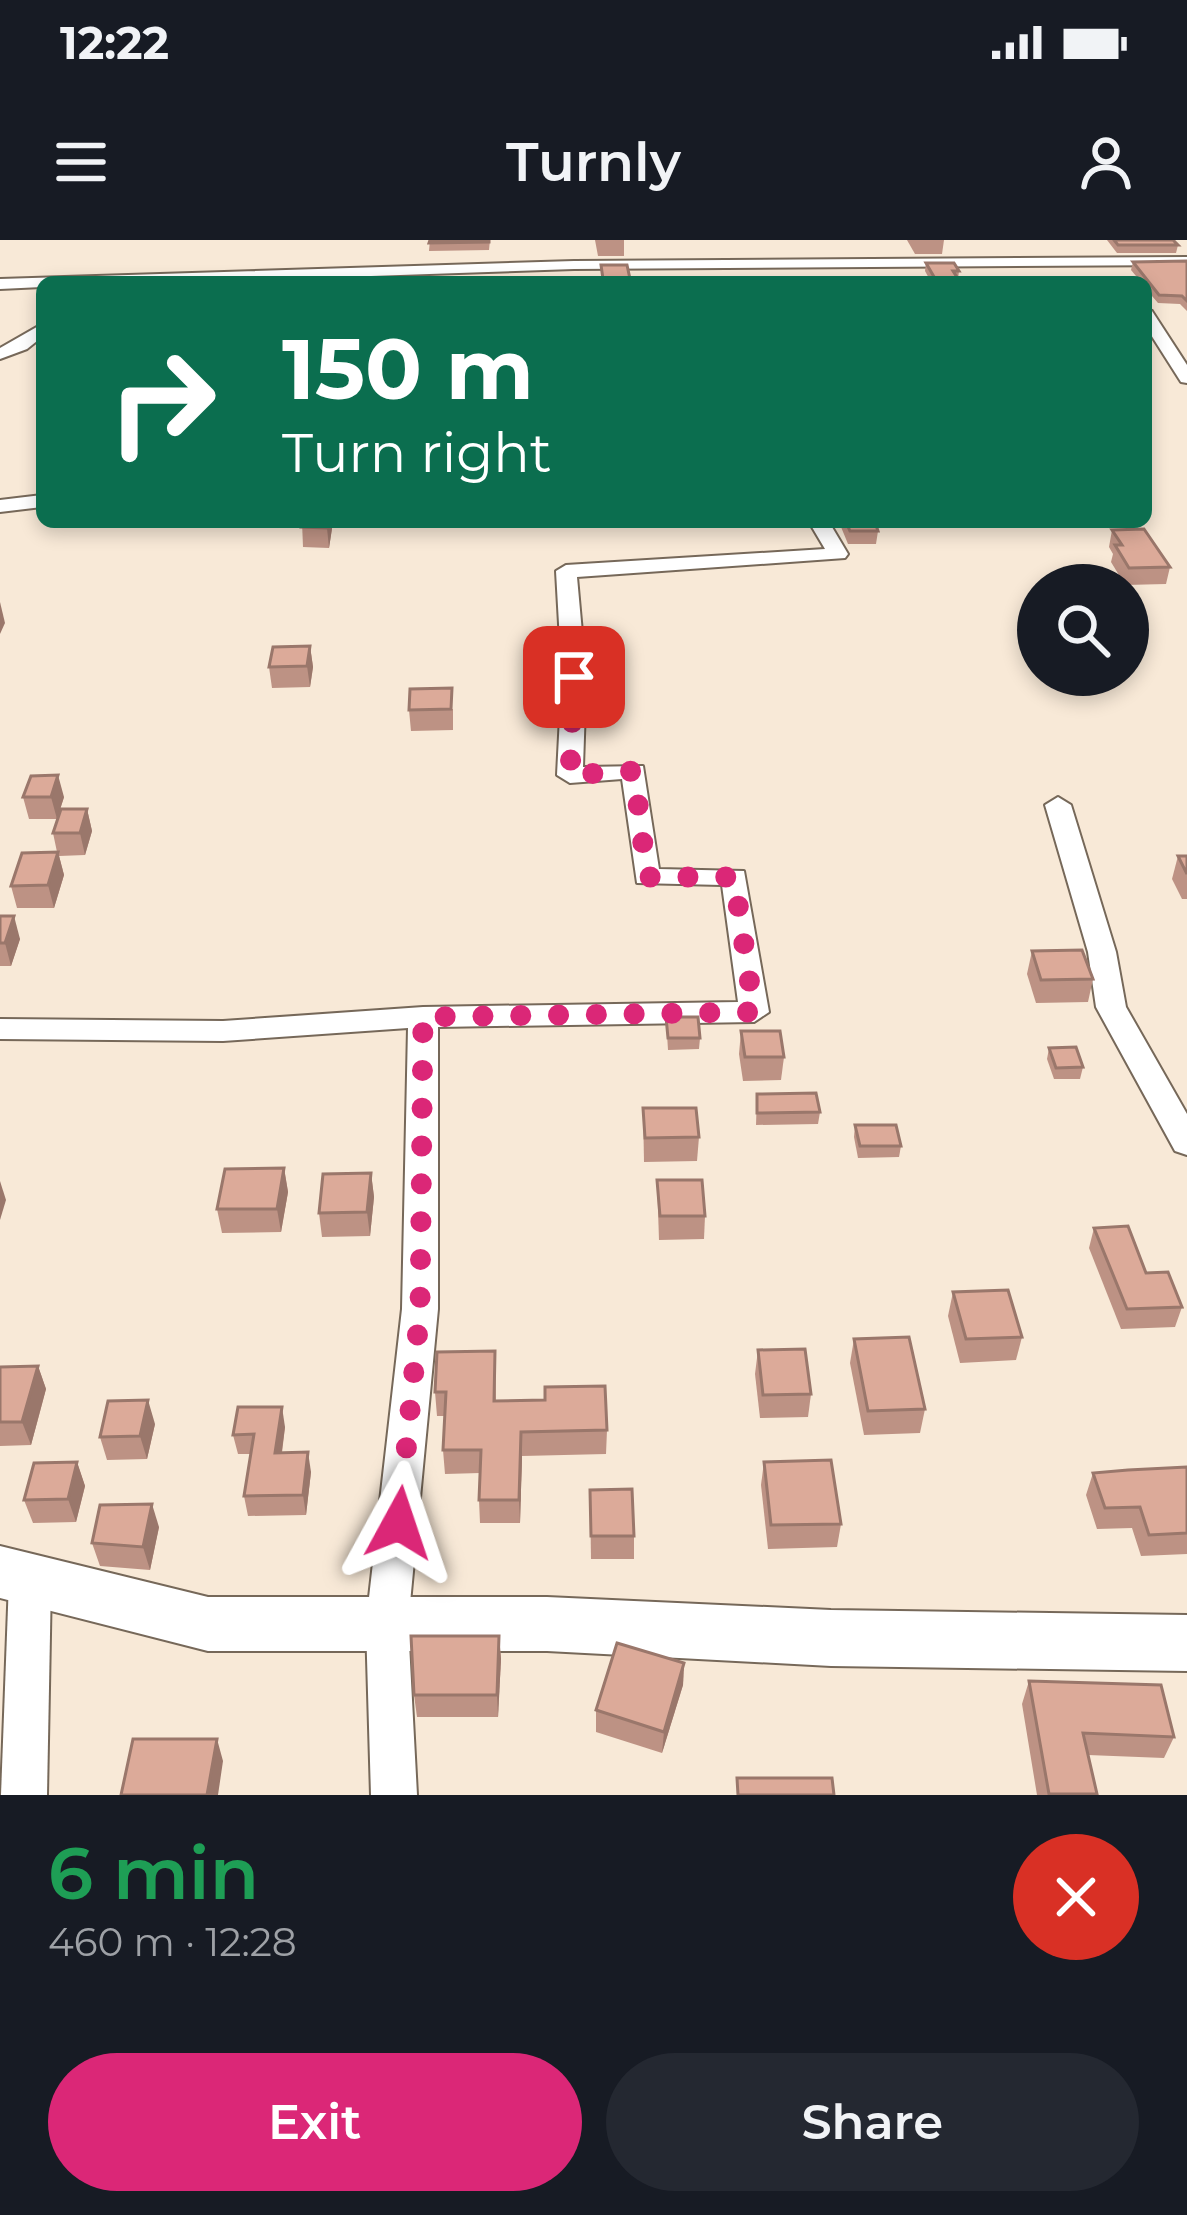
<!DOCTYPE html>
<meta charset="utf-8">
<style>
:root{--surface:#171b24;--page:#242831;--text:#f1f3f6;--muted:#9ea1a6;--accent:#db2777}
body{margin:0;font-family:Montserrat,sans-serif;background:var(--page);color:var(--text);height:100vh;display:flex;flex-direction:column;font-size:45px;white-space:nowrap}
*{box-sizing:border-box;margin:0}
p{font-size:39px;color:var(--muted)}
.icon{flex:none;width:66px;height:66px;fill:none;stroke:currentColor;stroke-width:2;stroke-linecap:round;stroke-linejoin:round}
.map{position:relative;height:1555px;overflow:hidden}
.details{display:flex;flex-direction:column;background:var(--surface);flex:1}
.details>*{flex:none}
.top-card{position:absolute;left:36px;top:36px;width:1116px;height:252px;border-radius:18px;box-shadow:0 6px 18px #0003;background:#0b6e4f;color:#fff;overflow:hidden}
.tools{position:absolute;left:1017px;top:324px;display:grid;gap:24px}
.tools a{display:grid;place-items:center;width:132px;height:132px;border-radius:50%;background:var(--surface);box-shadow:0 6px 18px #0003;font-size:60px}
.pin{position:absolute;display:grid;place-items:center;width:102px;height:102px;color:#fff;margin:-51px;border-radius:24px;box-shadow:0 6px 18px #0006}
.me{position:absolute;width:132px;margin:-66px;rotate:5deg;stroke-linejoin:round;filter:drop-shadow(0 0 9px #0008)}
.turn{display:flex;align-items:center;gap:42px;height:252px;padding:0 48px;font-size:54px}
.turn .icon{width:156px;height:156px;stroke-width:2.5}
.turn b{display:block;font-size:84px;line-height:102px}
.round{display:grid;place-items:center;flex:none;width:126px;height:126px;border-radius:63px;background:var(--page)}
.overview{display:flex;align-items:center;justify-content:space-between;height:204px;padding:0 48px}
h1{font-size:72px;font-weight:600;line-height:90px;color:#1e9e55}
.cta{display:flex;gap:24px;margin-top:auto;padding:24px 48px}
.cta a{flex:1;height:138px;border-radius:72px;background:var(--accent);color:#fff;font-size:48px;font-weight:600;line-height:138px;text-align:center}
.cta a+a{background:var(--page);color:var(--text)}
.status{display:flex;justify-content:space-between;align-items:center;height:84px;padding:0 60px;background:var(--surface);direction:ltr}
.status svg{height:33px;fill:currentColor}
header{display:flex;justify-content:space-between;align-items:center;height:156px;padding:0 48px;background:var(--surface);font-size:54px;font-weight:600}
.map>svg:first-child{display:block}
</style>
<div class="status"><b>12:22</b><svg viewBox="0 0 49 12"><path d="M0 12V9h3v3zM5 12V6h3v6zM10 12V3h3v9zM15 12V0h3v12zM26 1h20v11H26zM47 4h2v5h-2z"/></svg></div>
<header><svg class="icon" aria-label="menu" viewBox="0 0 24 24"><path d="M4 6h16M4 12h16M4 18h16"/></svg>Turnly<svg class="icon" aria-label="person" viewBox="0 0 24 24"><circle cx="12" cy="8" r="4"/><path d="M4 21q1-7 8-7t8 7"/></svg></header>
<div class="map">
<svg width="1187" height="1555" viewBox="0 0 1187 1555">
<rect width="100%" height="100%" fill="#f8e9d7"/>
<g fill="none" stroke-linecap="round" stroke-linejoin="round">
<!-- street casing -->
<g stroke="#766859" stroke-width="4">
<g id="street">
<polygon points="1187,17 1187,25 574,29 197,42 42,42 42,47 0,49 0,39 574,21"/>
<polygon points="1146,69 1152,71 1187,125 1187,143 1181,142 1146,87"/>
<polygon points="42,84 42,97 27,109 0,119 0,108"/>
<polygon points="42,255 42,267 0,272 0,260"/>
<polygon points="809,282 829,282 848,314 845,318 577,337 586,437 583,527 643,526 659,629 744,631 769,772 754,782 438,787 438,1069 408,1384 417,1555 371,1555 366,1384 402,1069 408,788 223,801 0,799 0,779 223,781 423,767 738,762 722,645 637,643 622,539 570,543 557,535 562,437 556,331 566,325 825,309"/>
<polygon points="1058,557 1071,565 1116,712 1126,767 1187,874 1187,915 1175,911 1096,767 1088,712 1045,565"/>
<polygon points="30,1322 45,1328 51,1341 47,1555 1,1555 9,1341 15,1328"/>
</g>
</g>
<!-- secondary casing -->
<g stroke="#766859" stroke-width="4">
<polygon id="secondary" points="0,1306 208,1357 547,1357 831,1370 1187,1375 1187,1431 831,1426 547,1411 208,1411 0,1358"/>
</g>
<!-- street -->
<use href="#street" fill="#fff" fill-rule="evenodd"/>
<!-- secondary -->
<use href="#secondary" fill="#fff" fill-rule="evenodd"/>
</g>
<!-- wall -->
<g fill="#bd9284">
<polygon points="430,0 490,0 489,10 429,11"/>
<polygon points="595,0 624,0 624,16 598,16"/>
<polygon points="907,0 944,0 942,14 915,14"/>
<polygon points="1107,0 1173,0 1178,5 1176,13 1117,13"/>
<polygon points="1187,21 1187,71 1180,64 1158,63 1146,49 1146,42 1141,42 1131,30 1133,22"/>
<polygon points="926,23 959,31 958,39 960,42 931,42 925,31"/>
<polygon points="601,25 627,25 630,42 602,42"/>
<polygon points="302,282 333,282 329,308 303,307"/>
<polygon points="839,282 875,282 878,291 876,304 848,304"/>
<polygon points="1112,290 1170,327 1166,344 1125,345 1111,322 1113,314 1109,307"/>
<polygon points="310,406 313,427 310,447 272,448 269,427"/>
<polygon points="453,469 453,490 411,491 409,470"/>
<polygon points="23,557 64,557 57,579 29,579"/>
<polygon points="87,569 92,591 85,615 59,616 64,635 54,668 17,668 11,646 57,612 53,593"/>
<polygon points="1178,616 1187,616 1187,659 1182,659 1172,639"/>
<polygon points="0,676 20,699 11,726 0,726"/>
<polygon points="1032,711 1093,739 1088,762 1036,763 1027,734"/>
<polygon points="666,777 700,798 699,809 668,810"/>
<polygon points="741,791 784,817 781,840 743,841 739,814"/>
<polygon points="1049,808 1083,827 1080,839 1054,839 1047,819"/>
<polygon points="757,854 820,872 818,884 756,885"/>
<polygon points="643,868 699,897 697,921 644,922"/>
<polygon points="855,885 901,906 899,917 858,918 854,897"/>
<polygon points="284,928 288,952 281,992 222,993 217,969"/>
<polygon points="371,933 374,957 370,996 322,997 319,973"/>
<polygon points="657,940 705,976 704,999 659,1000"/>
<polygon points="1094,988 1182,1067 1175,1087 1121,1089 1089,1008"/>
<polygon points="953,1052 1022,1097 1016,1120 960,1123 948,1076"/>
<polygon points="854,1099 925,1169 920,1193 864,1195 850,1123"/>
<polygon points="758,1110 811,1154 808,1177 760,1178 755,1134"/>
<polygon points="495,1111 496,1161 607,1190 606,1214 522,1216 520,1283 480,1283 479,1260 480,1233 445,1234 443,1210 445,1176 437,1176 435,1152"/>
<polygon points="38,1126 46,1149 31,1205 0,1206 0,1127"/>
<polygon points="155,1184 147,1219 107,1220 100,1197"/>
<polygon points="285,1187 282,1213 311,1232 306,1275 248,1276 244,1256 251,1214 238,1214 233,1195"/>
<polygon points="77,1222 85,1246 76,1282 33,1283 24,1260"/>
<polygon points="764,1222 841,1284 837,1307 768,1309 761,1245"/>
<polygon points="1187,1227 1187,1314 1141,1316 1132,1288 1097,1289 1086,1255 1093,1233"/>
<polygon points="590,1250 634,1296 634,1319 591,1319"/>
<polygon points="159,1287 150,1330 100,1326 92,1303"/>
<polygon points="499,1396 501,1419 498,1477 417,1477 414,1455"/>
<polygon points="684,1423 683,1445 662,1513 596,1492 596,1470"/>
<polygon points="1029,1441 1174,1497 1164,1518 1088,1515 1096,1555 1037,1555 1022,1464"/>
</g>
<!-- shaded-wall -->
<g fill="#9a776b">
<polygon points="328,282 333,282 329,308 327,288"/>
<polygon points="0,362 5,383 0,394"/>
<polygon points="310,406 313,427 310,447 307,426"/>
<polygon points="58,535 64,557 57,579 51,557"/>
<polygon points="87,569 92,591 85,615 80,593"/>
<polygon points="58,612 64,635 54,668 48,645"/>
<polygon points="14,676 20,699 11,726 5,703"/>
<polygon points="284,928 288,952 281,992 277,969"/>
<polygon points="371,933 374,957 370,996 367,972"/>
<polygon points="0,941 6,960 0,980"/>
<polygon points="38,1126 46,1149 31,1205 22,1182"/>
<polygon points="148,1160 155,1184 147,1219 140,1196"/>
<polygon points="282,1167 285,1187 279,1232 275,1213"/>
<polygon points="521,1192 522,1216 520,1283 519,1260"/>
<polygon points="308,1212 311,1232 306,1275 303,1255"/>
<polygon points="77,1222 85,1246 76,1282 68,1259"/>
<polygon points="152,1264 159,1287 150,1330 143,1307"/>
<polygon points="499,1396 501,1419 498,1477 497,1455"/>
<polygon points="684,1423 683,1445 662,1513 664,1492"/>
<polygon points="217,1499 223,1521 218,1555 207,1555"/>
</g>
<!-- building -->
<g fill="#dcaa99" stroke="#9a776b" stroke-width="3">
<polygon points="430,0 489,0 489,2 429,3"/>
<polygon points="1114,0 1173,0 1178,5 1118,5"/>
<polygon points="1187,21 1187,61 1182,56 1159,55 1133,22"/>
<polygon points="926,23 954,23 959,31 953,31 960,42 937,42"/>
<polygon points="601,25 627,25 630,39 603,39"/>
<polygon points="302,282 328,282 327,288 301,287"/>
<polygon points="846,282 875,282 878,291 850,291"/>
<polygon points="1144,289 1170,327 1129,328 1115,305 1122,305 1112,290"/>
<polygon points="310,406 307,426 269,427 273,407"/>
<polygon points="452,448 451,469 409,470 410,449"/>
<polygon points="58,535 51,557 23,557 31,536"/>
<polygon points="61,569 87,569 80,593 53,593"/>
<polygon points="58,612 48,645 11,646 22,613"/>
<polygon points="1178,616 1187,616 1187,634"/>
<polygon points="0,676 14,676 5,703 0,703"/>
<polygon points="1082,710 1093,739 1041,740 1032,711"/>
<polygon points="666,777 698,777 700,798 668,798"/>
<polygon points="741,791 780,791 784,817 745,817"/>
<polygon points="1076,807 1083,827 1056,828 1049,808"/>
<polygon points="816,853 820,872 757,873 757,854"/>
<polygon points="643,868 696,868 699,897 645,898"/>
<polygon points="855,885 896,885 901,906 860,906"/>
<polygon points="284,928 277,969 217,969 225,929"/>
<polygon points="371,933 367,972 319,973 323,934"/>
<polygon points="657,940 702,940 705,976 660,976"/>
<polygon points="1128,986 1146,1033 1168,1032 1182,1067 1127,1069 1094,988"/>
<polygon points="1008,1050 1022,1097 966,1099 953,1052"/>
<polygon points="909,1097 925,1169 868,1171 854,1099"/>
<polygon points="805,1109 811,1154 763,1155 758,1110"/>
<polygon points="495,1111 494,1161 545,1160 545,1147 605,1146 607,1190 521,1192 519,1260 479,1260 481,1210 443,1210 446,1152 435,1152 437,1112"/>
<polygon points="38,1126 22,1182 0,1182 0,1127"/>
<polygon points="148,1160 140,1196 100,1197 108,1161"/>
<polygon points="238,1167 282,1167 275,1213 308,1212 303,1255 244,1256 254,1194 233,1195"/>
<polygon points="831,1220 841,1284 771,1285 764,1222"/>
<polygon points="77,1222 68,1259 24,1260 34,1223"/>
<polygon points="1187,1227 1187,1293 1149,1295 1140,1267 1105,1268 1093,1233 1128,1230"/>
<polygon points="632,1249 634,1296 591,1296 590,1250"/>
<polygon points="152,1264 143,1307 92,1303 100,1265"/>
<polygon points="411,1396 499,1396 497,1455 414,1455"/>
<polygon points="617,1403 684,1423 664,1492 596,1470"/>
<polygon points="1029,1441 1161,1445 1174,1497 1083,1493 1097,1554 1049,1554"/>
<polygon points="133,1499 217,1499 207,1555 121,1555"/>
<polygon points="737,1538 832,1538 834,1555 738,1555"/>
</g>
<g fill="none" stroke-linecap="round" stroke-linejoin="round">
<!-- route -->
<polyline stroke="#db2777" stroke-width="21" stroke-dasharray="0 37.8" points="399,1283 420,1069 423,777 754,772 734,637 647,637 634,531 570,535 574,437"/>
</g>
</svg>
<div class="tools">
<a><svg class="icon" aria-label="search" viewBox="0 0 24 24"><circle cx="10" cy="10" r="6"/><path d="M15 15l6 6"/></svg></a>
</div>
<div class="pin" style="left:574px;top:437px;background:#d93025"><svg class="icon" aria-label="arrive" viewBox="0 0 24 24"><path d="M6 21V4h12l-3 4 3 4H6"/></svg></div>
<svg class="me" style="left:399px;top:1283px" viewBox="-20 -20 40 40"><path d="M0-17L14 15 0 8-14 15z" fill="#db2777" stroke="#fff" stroke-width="4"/></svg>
<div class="top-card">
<div class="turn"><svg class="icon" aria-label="right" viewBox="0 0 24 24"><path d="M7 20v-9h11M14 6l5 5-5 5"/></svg><div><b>150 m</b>Turn right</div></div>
</div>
</div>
<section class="details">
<div class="overview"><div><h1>6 min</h1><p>460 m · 12:28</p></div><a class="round" style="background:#d93025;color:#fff"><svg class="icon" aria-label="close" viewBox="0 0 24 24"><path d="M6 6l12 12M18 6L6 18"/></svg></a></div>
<div class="cta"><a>Exit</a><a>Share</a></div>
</section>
